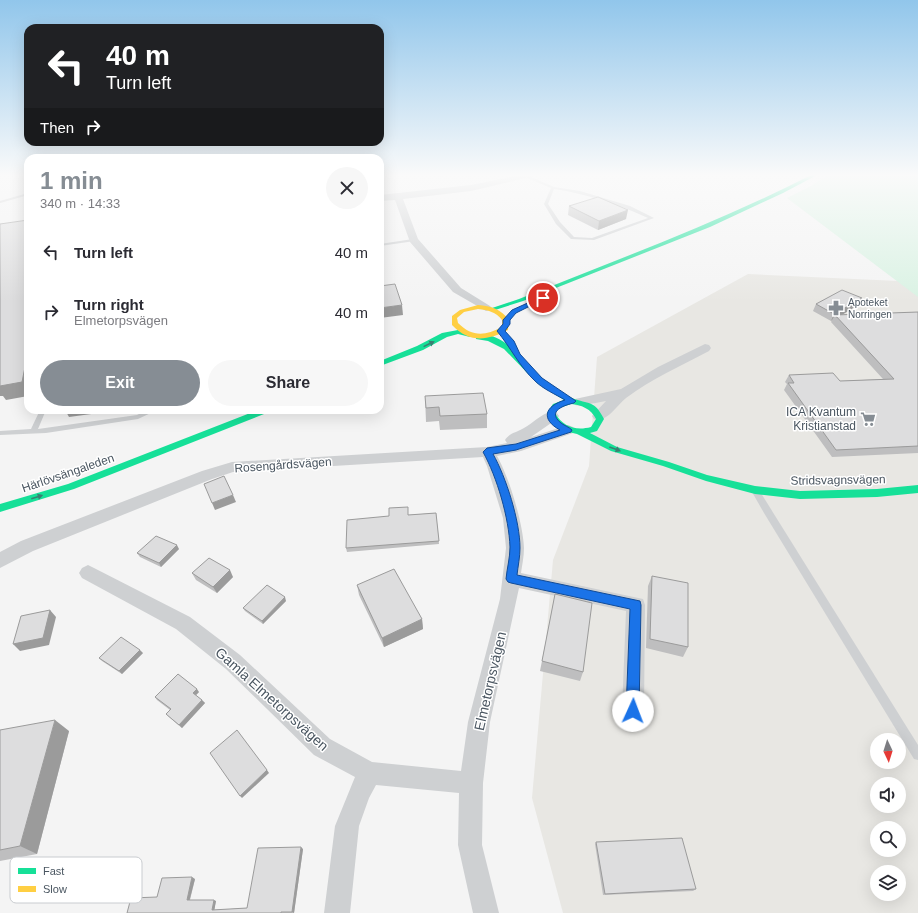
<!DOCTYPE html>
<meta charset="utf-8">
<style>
:root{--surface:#fff;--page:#f7f7f7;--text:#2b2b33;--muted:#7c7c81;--accent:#868d94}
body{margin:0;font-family:Arial,sans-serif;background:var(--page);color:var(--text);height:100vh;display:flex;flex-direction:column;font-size:15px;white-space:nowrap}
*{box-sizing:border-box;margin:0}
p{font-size:13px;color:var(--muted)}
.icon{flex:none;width:22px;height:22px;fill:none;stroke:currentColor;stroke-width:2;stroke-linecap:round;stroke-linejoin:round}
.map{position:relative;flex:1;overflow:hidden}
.details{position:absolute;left:24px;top:154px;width:360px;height:260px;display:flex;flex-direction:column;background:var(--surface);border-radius:12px;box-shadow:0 4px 16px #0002}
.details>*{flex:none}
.banner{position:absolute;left:24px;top:24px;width:360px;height:122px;border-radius:12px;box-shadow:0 4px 16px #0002;background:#202124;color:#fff;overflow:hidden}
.needle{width:26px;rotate:176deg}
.fabs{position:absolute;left:870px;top:733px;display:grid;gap:8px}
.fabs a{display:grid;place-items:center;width:36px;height:36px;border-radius:50%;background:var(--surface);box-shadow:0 4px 16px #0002;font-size:20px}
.pin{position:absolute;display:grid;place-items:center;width:34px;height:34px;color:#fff;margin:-17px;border:2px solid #fff;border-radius:50%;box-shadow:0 1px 4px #0007}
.me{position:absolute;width:44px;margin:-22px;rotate:2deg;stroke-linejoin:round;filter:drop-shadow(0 0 3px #0008)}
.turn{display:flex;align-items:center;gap:14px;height:84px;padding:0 16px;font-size:18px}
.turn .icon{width:52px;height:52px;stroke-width:2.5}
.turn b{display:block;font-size:28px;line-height:34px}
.then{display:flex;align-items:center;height:38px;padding:0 16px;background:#0003;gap:8px;font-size:15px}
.round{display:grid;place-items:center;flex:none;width:42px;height:42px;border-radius:21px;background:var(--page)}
.head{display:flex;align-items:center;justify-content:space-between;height:68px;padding:0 16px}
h1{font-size:24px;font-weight:600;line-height:30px;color:var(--accent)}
.primary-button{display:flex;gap:8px;margin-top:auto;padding:8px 16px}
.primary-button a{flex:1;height:46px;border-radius:24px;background:var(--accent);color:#fff;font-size:16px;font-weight:600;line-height:46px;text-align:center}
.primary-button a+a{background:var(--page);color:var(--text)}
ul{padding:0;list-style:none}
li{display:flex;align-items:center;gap:12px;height:60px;padding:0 16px}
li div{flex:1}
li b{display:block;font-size:15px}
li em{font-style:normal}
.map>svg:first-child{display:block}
</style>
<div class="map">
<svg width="918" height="913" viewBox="0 0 918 913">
<rect width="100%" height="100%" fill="#f4f4f4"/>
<!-- commercial -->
<path fill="#e8e7e3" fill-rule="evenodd" d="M748 274 898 281 918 290V913H563L532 798 553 560 589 466 597 357ZM877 740H899V762H877ZM877 784H899V806H877ZM877 828H899V850H877ZM877 872H899V894H877Z"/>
<!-- green -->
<polygon fill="#d9f2e3" points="829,174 918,174 918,297 787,198 811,186"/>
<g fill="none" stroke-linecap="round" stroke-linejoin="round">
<!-- lane -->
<g fill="#ced0d2" fill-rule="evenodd">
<polygon points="437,174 441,174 442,176 439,177"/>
<path d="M527 176H529L554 187 580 191 630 206 654 218 594 240 571 239 556 224 544 204 551 188 527 178ZM554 189C587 194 618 204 648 218L592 238 574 237 560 222 548 204Z"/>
<polygon points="413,239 415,239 415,241 380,246 380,244"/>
<polygon points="40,410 46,410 38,429 137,415 147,410 156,410 155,411 138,419 46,433 0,435 0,431 31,429"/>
<polygon points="756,489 759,490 918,745 918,760 914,759 764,513 752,492 753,490"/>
</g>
<!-- street -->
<g fill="#ced0d2" fill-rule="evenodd">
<polygon points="525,174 542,174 471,191 403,199 418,239 461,288 490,306 492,308 490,310 486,311 453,292 410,242 395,200 380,201 380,195 471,185"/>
<path d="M705 344 709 345 711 348 709 351C681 366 651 379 626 398 616 406 607 423 594 419L592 416 606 401 580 406 575 405 573 402 575 399 621 389 658 367Z"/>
<path d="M552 411 557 413 559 416 557 419 531 437 568 425 573 427 575 430 573 433 521 451 497 456C509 477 523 523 524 548 524 557 522 565 521 573L643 599 645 605 644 711 641 719 633 722 625 719 622 711 626 611 519 588 490 722 483 783 482 845 499 913H473L458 845 459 793 376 785 369 798 359 826 350 913H324L335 826 355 777 314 755 226 669 176 629 82 578 79 573 82 568 88 565 94 568 190 617 240 655 330 739 372 762 461 771 468 722 500 599 506 548 503 518 487 466 483 457 233 472 212 479 33 551 0 568V552L21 541 202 471 232 462 487 447 507 443 505 440C509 433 518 432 524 428 533 423 541 414 552 411Z"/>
</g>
<!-- fast -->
<g fill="#16e098" fill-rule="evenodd">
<path d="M813 174H819L783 193 710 227 523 301 492 311 489 309 519 299C618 259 718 223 813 174Z"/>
<polygon points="458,330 474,335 470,337 458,334 447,337 423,350 380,366 380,361 417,346 442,333"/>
<path d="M476 335C506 330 524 365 544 380 552 386 563 394 572 398 589 405 594 399 604 419L597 431 590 433 617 447 669 462 707 475 755 486 800 491 877 489 918 485V493L877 497 800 499 755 494 706 481 663 466 611 451 577 434 560 430 551 421 547 413 553 404 564 400 537 383 504 349 488 341 476 339ZM571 404C582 405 591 409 596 419L591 427C576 431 563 427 555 413L559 408Z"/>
<polygon points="258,410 270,410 269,412 74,489 0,512 0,504 68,484"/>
</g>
<!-- slow -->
<path fill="#ffcf43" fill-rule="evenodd" d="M478 305C491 306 501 309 509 320L508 330C487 341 469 343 452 325V316L460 310ZM478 309C488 310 496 312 502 320V327C485 336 472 337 458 323L457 318 464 312Z"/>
<!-- rail -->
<polyline stroke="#c9cacc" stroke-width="2" points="0,202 28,194"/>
</g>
<!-- wall -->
<g fill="#bebebf">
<polygon points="464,174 482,174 468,177"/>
<polygon points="569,206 626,219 598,230 568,215"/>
<polygon points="862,298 858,305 841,315 918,312 918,453 832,457 784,390 787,384 785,382 789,375 840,381 883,379 831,322 832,320 831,321 813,311 816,304"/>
<polygon points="425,396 487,414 487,428 440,430 439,421 426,422"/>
<polygon points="436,513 439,544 347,552 346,548 408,515"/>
<polygon points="179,549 161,567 140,557 137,553"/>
<polygon points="192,573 233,577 217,593 196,580"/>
<polygon points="652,576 688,647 683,657 646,648 648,586"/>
<polygon points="357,585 422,619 423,629 384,647 359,595"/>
<polygon points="555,594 583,672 580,681 540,671"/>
<polygon points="286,601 263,624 245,611 243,608"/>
<polygon points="143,653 122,674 102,661 99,658"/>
<polygon points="199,692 196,695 205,703 182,728 169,717 166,714 170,710 157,700 155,697"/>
<polygon points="0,730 69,731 37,854 0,861"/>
<polygon points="596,842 696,889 693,891 603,895 595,844"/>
<polygon points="303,849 294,913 127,913 157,897 195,879 190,900 216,901 214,910 247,908"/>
</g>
<!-- shaded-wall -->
<g fill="#9b9b9b">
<polygon points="468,174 482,174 468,177"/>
<polygon points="628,210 626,219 598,230 599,221"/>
<polygon points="862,298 858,305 837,318 835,315 832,320 831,321 834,314"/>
<polygon points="402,305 403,315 380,318 380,308"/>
<polygon points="28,366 28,396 6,400 3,396 0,396 0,385"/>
<polygon points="65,410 121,410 69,417"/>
<polygon points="233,495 236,502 215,510 212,503"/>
<polygon points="177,545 179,549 161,567 159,563"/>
<polygon points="230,570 233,577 217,593 213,587"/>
<polygon points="285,597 286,601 263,624 262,621"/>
<polygon points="50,610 56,617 49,645 20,651 13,644"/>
<polygon points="422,619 423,629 384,647 382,638"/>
<polygon points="140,650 143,653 122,674 119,671"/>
<polygon points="197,689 199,692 195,696 193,693"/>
<polygon points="202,700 205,703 182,728 179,725"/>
<polygon points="55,720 69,731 37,854 20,846"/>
<polygon points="267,770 269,773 242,798 240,796"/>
<polygon points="301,847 303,849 294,913 292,912"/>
<polygon points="192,877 195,879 189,902 187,900"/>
<polygon points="214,900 216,901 214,912 212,910"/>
</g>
<!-- building -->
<g fill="#ddddde" stroke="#9b9b9b">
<polygon points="598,197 628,210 599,221 569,206"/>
<polygon points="28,220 28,367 25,367 22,382 0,386 0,224"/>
<polygon points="395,284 402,305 380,308 380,286"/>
<polygon points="842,290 862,298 834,314 816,304"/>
<polygon points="918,312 918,446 836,450 788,383 794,383 789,375 833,373 840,381 894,379 835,315"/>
<polygon points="483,393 487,414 440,416 439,407 426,408 425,396"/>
<polygon points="224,476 233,495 212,503 204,484"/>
<polygon points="408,507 408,515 436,513 439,541 346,548 347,520 389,516 389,508"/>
<polygon points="156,536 177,545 159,563 137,553"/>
<polygon points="209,558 230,570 213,587 192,573"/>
<polygon points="394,569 422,619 382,638 357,585"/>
<polygon points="652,576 688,583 688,647 650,639"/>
<polygon points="267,585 285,597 262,621 243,608"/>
<polygon points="555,594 592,603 583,672 542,661"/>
<polygon points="50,610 43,638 13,644 21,616"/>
<polygon points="121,637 140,650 119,671 99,658"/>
<polygon points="178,674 197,689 193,693 202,700 179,725 166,714 171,709 155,697"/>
<polygon points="55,720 20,846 0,850 0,730"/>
<polygon points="237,730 267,770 240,796 210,753"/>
<polygon points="682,838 696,889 605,894 596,842"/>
<polygon points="301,847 292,912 281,912 281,913 127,913 131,898 157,897 162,878 192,877 187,900 214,900 212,910 247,908 258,848"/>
</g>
<!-- one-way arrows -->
<defs><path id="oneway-solid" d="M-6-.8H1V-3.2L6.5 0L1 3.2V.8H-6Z"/></defs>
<g fill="#3a7f72">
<use href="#oneway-solid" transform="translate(429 344) rotate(-26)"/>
<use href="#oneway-solid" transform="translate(615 449) rotate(20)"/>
<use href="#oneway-solid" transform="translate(37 497) rotate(-17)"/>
</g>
<!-- sky -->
<linearGradient id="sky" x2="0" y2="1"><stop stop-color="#91c6eb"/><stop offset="0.58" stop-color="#fafafa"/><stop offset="1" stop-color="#fafafa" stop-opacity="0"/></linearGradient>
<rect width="918" height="302" fill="url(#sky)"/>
<!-- route -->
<path fill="#1a73e8" stroke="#114b97" d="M541 297 546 298 516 313 510 320V324L505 331 514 341 520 354 542 378 576 401 574 403C565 405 546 411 561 423 565 426 569 427 572 430L571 432 516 450 493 454C506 477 520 521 520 548 520 557 518 566 517 575L640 601 641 605 639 711 637 715 633 717 628 715 626 711 630 609 511 583 508 582 506 579C507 568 510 558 510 547 509 518 497 477 483 452L487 448 516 444 560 430C540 419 545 406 565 400 555 394 543 389 535 381 519 366 511 348 497 331L503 324V320L512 310Z"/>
<!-- icons -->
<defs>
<g id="pharmacy-bare" transform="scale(1.2)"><path d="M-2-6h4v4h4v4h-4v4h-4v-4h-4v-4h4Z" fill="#868d94" stroke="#fff" stroke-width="2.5" paint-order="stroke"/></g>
<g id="supermarket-bare" transform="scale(1.2)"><path d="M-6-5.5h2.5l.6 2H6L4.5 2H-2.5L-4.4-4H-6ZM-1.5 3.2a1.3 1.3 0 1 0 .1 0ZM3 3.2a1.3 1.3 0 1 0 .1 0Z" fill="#868d94" stroke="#fff" stroke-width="2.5" paint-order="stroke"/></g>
</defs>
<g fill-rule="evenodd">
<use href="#pharmacy-bare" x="836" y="308"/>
<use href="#supermarket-bare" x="868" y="419"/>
</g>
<g text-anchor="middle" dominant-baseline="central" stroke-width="3" stroke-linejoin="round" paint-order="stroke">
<!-- far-poi labels -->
<g font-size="10" fill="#4a5661" stroke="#fff" text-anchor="start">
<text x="848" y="302">Apoteket<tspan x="848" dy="12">Norringen</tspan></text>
</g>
<!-- poi labels -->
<g font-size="12" fill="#4a5661" stroke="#fff" text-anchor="end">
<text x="856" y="412">ICA Kvantum<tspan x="856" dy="14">Kristianstad</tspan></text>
</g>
<!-- street labels -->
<g font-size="12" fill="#4a5661" stroke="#fff">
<text transform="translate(283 465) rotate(-4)">Rosengårdsvägen</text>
<text transform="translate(68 473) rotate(-19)">Härlövsängaleden</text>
<text transform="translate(838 480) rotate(-1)">Stridsvagnsvägen</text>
</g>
<!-- near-street labels -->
<g font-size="14" fill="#4a5661" stroke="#fff">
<text transform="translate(490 681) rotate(-77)">Elmetorpsvägen</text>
<text transform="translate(272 699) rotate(42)">Gamla Elmetorpsvägen</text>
</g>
</g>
<!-- legend -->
<rect x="10" y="857" width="132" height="46" rx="6" fill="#fff" stroke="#c9ccd0" stroke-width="1"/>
<rect x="18" y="868" width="18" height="6" fill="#16e098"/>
<rect x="18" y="886" width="18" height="6" fill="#ffcf43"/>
<g font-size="11" fill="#4a5661">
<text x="43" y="875">Fast</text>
<text x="43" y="893">Slow</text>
</g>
</svg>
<div class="fabs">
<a><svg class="needle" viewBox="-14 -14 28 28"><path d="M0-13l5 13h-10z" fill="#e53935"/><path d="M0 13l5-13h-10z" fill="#7c7c81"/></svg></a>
<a><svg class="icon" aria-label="sound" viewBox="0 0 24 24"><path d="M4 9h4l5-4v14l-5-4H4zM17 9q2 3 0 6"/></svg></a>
<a><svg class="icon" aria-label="search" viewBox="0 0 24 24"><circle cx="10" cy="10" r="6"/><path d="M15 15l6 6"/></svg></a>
<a><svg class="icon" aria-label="layers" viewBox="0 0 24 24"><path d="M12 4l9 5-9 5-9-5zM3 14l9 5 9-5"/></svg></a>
</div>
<div class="pin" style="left:543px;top:298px;background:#d93025"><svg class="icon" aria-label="arrive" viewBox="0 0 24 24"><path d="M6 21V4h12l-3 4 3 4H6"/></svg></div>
<svg class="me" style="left:633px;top:711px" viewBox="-20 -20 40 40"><circle r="19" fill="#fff"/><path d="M0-13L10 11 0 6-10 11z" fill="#1a73e8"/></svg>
<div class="banner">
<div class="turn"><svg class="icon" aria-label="left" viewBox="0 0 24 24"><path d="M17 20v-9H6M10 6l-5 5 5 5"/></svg><div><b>40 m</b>Turn left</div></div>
<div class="then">Then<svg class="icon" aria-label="right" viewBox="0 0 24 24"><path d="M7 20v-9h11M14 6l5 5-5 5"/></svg></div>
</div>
<section class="details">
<div class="head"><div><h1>1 min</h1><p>340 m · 14:33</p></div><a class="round"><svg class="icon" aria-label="close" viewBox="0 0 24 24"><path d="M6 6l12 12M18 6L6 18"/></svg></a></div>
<ul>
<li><svg class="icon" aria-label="left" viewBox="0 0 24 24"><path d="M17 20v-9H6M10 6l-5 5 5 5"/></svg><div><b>Turn left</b></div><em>40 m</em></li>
<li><svg class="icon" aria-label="right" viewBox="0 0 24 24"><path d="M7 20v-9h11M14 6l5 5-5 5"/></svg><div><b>Turn right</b><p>Elmetorpsvägen</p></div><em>40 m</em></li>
</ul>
<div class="primary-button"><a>Exit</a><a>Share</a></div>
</section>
</div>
